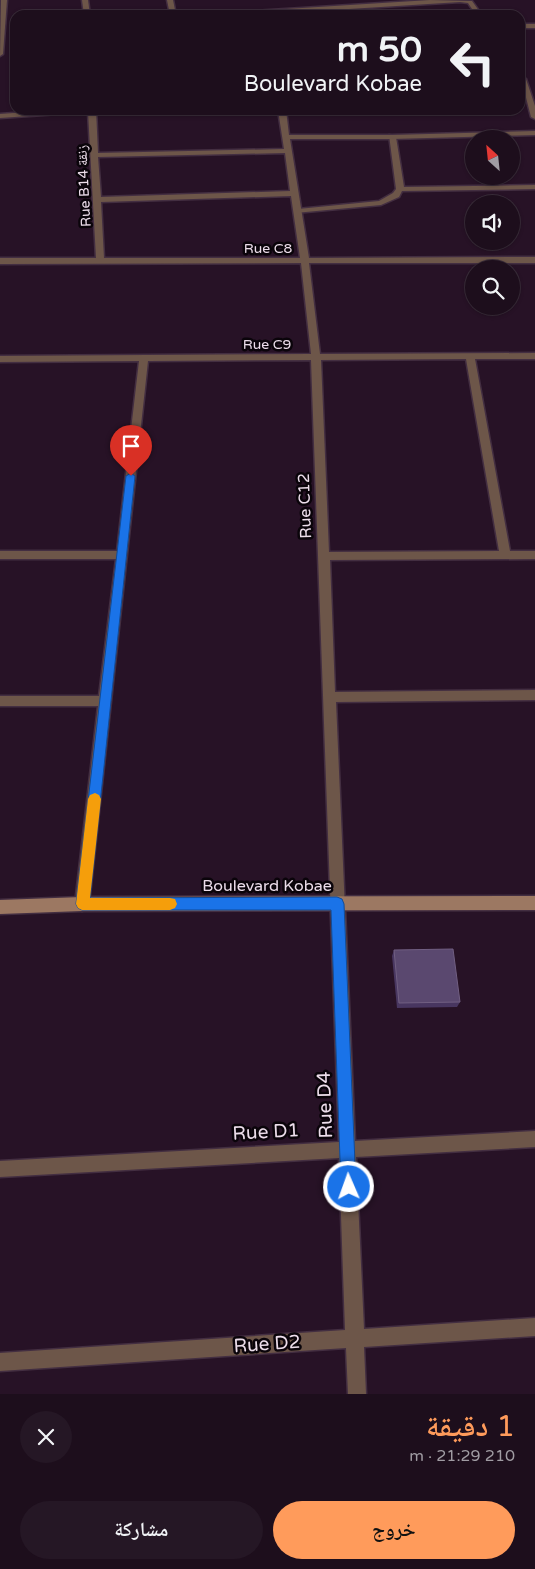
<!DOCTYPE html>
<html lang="ar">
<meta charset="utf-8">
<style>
:root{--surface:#1d0e1c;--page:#251725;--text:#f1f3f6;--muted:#a09ca3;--line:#3b2e3b;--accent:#ff9b5b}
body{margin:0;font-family:"Varela Round","Noto Naskh Arabic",sans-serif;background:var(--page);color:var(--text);direction:rtl;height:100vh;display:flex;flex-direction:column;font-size:19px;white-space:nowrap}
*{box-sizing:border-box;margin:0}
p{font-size:16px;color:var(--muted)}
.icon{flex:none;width:28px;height:28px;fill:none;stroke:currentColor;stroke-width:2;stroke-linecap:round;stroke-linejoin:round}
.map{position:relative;height:1394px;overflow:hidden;direction:ltr}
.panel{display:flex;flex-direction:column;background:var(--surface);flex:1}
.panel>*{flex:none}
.banner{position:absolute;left:10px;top:10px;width:515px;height:105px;border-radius:15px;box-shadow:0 1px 4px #0004,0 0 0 1px var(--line);direction:rtl;background:#1d0e1c;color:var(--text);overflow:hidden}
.needle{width:32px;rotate:333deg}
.controls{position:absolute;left:465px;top:130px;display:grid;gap:10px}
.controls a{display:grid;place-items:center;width:55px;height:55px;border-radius:50%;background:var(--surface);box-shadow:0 1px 4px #0004,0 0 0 1px var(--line);font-size:25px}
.pin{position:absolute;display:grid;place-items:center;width:42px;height:42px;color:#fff;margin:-51px -21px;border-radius:50% 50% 50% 0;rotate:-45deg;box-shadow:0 0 5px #0007}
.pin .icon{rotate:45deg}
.me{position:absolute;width:55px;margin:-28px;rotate:358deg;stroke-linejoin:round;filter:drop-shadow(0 0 4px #0008)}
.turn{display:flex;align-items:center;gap:18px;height:105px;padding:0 20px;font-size:22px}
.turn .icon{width:65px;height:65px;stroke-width:2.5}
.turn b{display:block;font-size:35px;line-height:42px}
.round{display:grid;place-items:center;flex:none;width:52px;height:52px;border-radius:26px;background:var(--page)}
.overview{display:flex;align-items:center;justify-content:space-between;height:85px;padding:0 20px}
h1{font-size:30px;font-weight:600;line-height:38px;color:var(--accent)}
.button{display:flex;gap:10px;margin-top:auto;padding:10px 20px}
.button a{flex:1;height:58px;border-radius:30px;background:var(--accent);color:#111;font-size:20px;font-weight:600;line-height:58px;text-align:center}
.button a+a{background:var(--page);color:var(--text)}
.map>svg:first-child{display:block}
</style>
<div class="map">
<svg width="535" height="1394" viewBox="0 0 535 1394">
<rect width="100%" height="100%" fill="#271226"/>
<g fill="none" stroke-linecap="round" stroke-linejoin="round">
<!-- pedestrian casing -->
<g stroke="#432e41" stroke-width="3">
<polygon id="pedestrian" points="389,135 396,137 404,187 535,185 535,189 402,191 399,197 381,205 295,213 295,209 298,209 379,201 393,193 396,189"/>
</g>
<!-- minor casing -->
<g stroke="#432e41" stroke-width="3">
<g id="minor">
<polygon points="1,0 7,0 3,54 0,56"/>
<polygon points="82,0 88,0 90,15 84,15"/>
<polygon points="167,0 173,0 176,15 170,15"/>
<polygon points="430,0 472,1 482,15 476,15 468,3 460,2 254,15 221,15 224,13"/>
<rect x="520" y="24" width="15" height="4"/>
<polygon points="521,78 526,79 535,106 535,119 531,117"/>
<path d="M55 110H96L98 153 284 149 278 110H286L289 135H392L535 131V135L392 139H290L309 258 535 257V263H309L320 354 535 353V359H475L510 551H535V559L330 560 335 692 535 690V700L336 702 355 1141 535 1131V1147L356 1157 364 1329 535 1318V1336L364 1347 366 1394H348L346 1348 0 1371V1353L345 1330 339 1158 0 1177V1161L339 1142 311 360 148 361 89 904 87 909 82 911 77 909 75 904 98 706H0V696H99L116 559H0V551H117L139 361 0 362V356L311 354 301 263 0 264V258H96L88 112 0 118V114ZM285 153 290 191 101 197 98 157ZM291 196 300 258H104L101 202ZM466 359 499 551 329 552 321 360Z"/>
</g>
</g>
<!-- secondary casing -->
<g stroke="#432e41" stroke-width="3">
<polygon id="secondary" points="535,896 535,910 82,911 0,914 0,900 82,897"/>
</g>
<!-- pedestrian -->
<use href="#pedestrian" fill="#6d5649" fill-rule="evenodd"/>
<!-- minor -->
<use href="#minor" fill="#6d5649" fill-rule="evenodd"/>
<!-- secondary -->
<use href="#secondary" fill="#9c7862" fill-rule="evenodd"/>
</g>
<!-- wall -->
<polygon fill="#483660" points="394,950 460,1002 457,1007 397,1008 392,956"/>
<!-- building -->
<polygon fill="#5a486f" stroke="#715f82" points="453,949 460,1002 399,1003 394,950"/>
<!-- route -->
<polygon fill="#1a73e8" stroke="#114b97" points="131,473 135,476 90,898 337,897 342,899 344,904 356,1187 354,1192 349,1195 343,1192 341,1187 331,910 82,910 78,908 76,904 126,476"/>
<!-- slow -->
<polygon fill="#f59e0b" points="95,793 99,795 101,799 90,898 170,898 175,899 177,904 175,908 170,910 82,910 78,908 76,904 88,799 90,795"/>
<g text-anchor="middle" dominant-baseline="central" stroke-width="5" stroke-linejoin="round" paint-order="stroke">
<!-- far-street labels -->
<g font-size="14" fill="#ecddea" stroke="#0a040a">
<text transform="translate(84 186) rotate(-93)">Rue B14 زنقة</text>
<text x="268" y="248">Rue C8</text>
<text x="267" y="344">Rue C9</text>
</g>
<!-- street labels -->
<g font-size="16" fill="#ecddea" stroke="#0a040a">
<text transform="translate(305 506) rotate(-92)">Rue C12</text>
<text x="267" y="886">Boulevard Kobae</text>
</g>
<!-- near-street labels -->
<g font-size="19" fill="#ecddea" stroke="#0a040a">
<text transform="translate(325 1105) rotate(-92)">Rue D4</text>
<text transform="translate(266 1132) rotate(-3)">Rue D1</text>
<text transform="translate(267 1344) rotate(-4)">Rue D2</text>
</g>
</g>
</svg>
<div class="controls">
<a><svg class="needle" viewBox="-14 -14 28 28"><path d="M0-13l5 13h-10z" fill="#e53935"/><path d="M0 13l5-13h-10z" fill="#a09ca3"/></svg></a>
<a><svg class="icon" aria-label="sound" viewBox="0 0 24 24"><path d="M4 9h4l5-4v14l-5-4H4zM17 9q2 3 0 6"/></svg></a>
<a><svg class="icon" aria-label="search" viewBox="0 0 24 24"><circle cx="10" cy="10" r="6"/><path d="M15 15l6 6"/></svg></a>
</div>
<div class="pin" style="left:131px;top:476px;background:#d93025"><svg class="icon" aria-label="arrive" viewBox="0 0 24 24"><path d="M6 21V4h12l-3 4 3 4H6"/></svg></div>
<svg class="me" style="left:349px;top:1187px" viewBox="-20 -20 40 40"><circle r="17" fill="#1a73e8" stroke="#fff" stroke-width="3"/><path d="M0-11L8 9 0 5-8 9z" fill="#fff"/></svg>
<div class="banner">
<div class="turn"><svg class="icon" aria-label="left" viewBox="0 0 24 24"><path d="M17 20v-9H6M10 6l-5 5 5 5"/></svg><div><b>50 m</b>Boulevard Kobae</div></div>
</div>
</div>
<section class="panel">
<div class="overview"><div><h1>1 دقيقة</h1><p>210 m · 21:29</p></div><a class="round"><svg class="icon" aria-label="close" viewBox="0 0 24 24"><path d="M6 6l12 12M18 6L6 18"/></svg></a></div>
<div class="button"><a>خروج</a><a>مشاركة</a></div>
</section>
